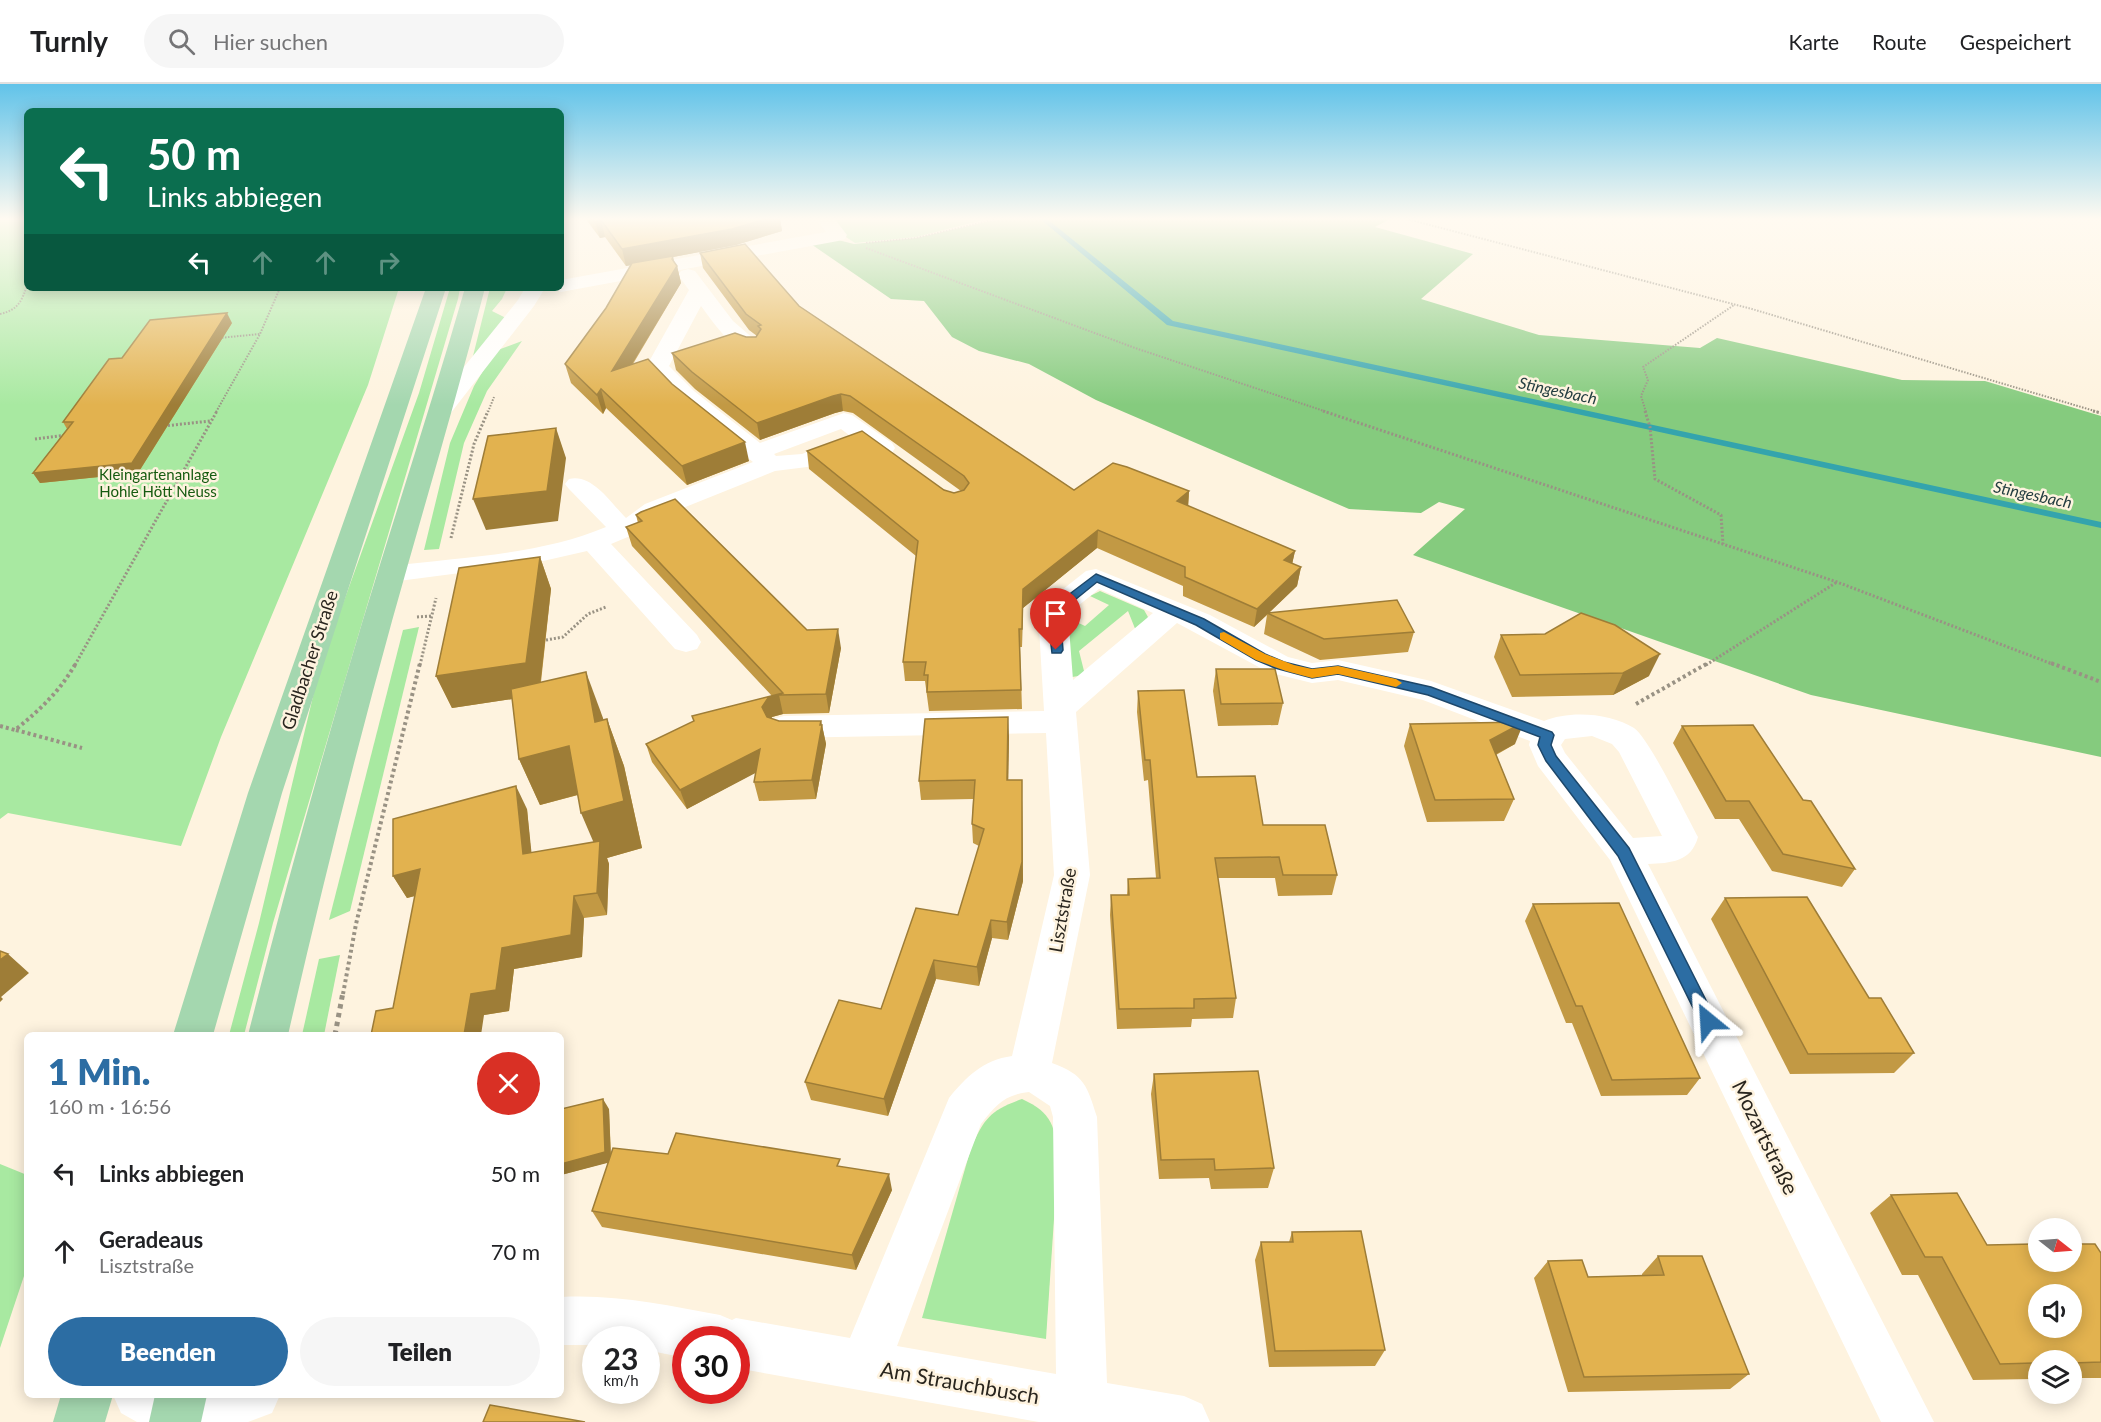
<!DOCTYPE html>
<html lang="de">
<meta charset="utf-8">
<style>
:root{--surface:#fff;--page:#f6f6f6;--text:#202124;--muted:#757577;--line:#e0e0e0;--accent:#2c6da3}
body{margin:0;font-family:Lato,sans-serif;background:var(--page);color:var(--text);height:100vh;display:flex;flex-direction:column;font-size:22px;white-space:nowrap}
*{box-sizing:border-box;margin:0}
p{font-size:20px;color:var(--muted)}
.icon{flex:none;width:33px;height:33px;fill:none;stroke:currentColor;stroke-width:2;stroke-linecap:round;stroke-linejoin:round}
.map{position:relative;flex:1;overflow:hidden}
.panel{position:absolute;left:24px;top:948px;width:540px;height:366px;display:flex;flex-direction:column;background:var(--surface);border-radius:9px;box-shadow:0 3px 15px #0003}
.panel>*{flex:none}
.guide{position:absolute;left:24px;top:24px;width:540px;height:183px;border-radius:9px;box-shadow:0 3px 15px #0003;background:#0b6e4f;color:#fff;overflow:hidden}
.needle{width:39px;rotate:107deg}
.tools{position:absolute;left:2028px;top:1134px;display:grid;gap:12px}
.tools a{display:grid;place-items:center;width:54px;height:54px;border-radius:50%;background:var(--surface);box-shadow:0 3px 15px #0003;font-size:30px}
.speed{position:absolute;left:582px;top:1242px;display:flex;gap:12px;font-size:30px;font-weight:700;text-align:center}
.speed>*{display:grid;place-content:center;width:78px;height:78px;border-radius:50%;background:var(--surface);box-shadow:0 3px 15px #0003;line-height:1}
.speed small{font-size:15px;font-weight:400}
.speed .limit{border:9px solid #d22;background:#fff;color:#111}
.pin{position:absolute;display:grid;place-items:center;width:51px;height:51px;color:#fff;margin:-62px -26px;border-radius:50% 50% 50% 0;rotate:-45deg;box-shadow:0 0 6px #0007}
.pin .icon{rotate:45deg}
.me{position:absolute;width:66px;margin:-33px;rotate:333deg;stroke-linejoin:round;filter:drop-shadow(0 0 4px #0008)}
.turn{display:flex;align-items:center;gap:21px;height:126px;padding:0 24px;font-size:27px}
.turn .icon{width:78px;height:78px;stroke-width:2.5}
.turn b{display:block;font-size:42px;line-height:51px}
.lanes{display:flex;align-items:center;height:57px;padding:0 24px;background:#0003;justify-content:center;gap:30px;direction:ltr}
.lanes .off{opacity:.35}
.round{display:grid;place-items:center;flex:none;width:63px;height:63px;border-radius:32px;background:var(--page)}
.head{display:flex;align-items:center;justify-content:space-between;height:102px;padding:0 24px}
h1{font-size:36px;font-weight:800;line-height:45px;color:var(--accent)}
.button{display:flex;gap:12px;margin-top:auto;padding:12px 24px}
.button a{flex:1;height:69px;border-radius:36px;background:var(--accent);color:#fff;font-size:24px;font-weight:800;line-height:69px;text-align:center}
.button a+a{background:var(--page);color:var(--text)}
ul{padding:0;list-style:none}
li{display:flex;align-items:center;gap:18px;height:78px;padding:0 24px}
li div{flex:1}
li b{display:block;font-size:22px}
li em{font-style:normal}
header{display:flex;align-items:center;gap:36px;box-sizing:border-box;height:84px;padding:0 30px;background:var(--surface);border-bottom:2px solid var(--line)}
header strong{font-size:28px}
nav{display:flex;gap:33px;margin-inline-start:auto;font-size:21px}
.search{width:420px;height:54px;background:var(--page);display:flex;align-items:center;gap:15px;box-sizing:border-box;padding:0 21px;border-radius:33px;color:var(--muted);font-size:22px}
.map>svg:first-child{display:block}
</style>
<header>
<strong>Turnly</strong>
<div class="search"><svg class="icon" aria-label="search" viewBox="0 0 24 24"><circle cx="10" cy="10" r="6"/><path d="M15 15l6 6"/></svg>Hier suchen</div>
<nav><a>Karte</a><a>Route</a><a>Gespeichert</a></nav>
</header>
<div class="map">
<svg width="2101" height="1338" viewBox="0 0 2101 1338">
<rect width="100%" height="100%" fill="#fef3df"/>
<!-- green -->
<g fill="#a8e9a1">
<polygon points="0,134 27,134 27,204 399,204 368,301 221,653 181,762 8,729 0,735"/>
<polygon points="827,134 991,134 916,153 855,159 840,149"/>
<polygon points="450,204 460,204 458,215 273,839 244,951 229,951 259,839 315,604 340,528 419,309"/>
<polygon points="490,204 507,204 502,215 492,227 506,234 472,276"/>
<polygon points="522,257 487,307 464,359 439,465 424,466 450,359 474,302 495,267"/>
<polygon points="1100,507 1144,526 1148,533 1145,539 1136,547 1128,527 1079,567 1085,591 1072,593 1066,533 1085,542 1109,521 1090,512"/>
<polygon points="419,543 350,827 329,836 403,546"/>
<polygon points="340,871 324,951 302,951 319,875"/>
<path d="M1022 1015C1053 1029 1055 1043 1058 1075L1046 1255 922 1234 971 1064C984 1034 991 1026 1022 1015Z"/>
<polygon points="0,1080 27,1091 27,1183 0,1264"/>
</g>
<!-- forest -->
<polygon fill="#85cb7e" points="1004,134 1392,134 1375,143 1473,170 1421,215 1539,251 1700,264 1717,254 1902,296 1985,297 2101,332 2101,673 1811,611 1413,471 1465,425 1439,418 1421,429 1349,425 1096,316 1029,280 979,267 952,253 924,217 891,215 808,158 830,154 854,160 916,154"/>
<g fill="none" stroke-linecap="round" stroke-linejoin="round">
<!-- stream -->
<polygon fill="#34a4ad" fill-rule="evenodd" points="1039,134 1046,134 1173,237 2101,438 2101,444 1167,241"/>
<!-- path-far3 -->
<g stroke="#999284" stroke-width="2" stroke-dasharray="1.5 1.5" stroke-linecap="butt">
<polyline points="1403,134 1752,225 2098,328"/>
<polyline points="866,159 916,154 1001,134"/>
<polyline points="866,164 1135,264 1327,328"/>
<path d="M0 230C18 226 22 217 27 201"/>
<polyline points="219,254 260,250"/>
<polyline points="216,328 260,250 280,204"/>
<polyline points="488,328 494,313"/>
<polyline points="1646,328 1641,312 1648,296 1643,283 1734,221"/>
</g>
<!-- path-far2 -->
<g stroke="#999284" stroke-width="3" stroke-dasharray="2 2" stroke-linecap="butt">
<polyline points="1323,327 1837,498 2055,581"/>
<polyline points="1645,327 1650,343 1655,395 1721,431 1723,460"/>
<polyline points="2093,327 2101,329"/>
<polyline points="164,342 210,337"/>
<polyline points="35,355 67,351"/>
<polyline points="451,454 474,360 488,327"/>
<polyline points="417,533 431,532"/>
<polyline points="546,556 563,553 588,530 606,523"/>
<polyline points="75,581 217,327"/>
<polyline points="420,581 436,514"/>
<polyline points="1706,581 1837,498"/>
</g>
<!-- path-far1 -->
<g stroke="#999284" stroke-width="4" stroke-dasharray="3 3" stroke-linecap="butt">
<polyline points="2051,579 2101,598"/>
<polyline points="1636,620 1708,579"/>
<path d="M0 642 15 646C40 626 60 607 76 579"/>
<polyline points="16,646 82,664"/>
<polyline points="343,910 356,840 420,579"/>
</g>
<!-- path -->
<polyline stroke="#999284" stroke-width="5" stroke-dasharray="4.5 4.5" stroke-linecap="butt" points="335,951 343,908"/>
<!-- minor -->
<g fill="#fff" fill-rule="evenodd">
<polygon points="816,134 834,134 847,151 845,155 838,157 561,208 552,204 561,204 561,196 826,148"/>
<path d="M688 185 695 187 733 237 762 262 759 267C735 273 714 239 701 222L669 282 694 307 760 359 844 329 852 331 892 359 895 364 892 369C878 373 871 367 861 359L858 365 815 382 775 387 663 432 642 447 611 460 697 551 701 558 697 565 686 568 675 565 587 467 530 480 391 498 381 496 377 490 381 484 391 482C461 473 540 471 606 443L569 405 565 400 569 395C592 389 611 419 626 434L645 420 753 378 678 317 646 283 689 206 678 191 681 187ZM841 345 853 354 840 355 802 370 776 372 774 370Z"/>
<polygon points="525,204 545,204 534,222 450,330 442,332 434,330 430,325 434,320 518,216"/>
<path d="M1096 485 1210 531 1288 573 1312 579 1338 576 1431 597 1544 637C1569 626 1611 629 1634 644 1649 654 1687 733 1698 753 1691 778 1671 779 1648 780L1934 1338H1881L1610 776 1538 682 1529 661 1530 657 1423 616 1338 596 1312 599 1268 588 1177 539 1076 628 1090 791 1052 979C1085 991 1087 1002 1097 1033L1107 1299 1184 1312 1202 1320 1210 1338H1039L736 1284V1256H686V1274L646 1266V1256H596V1261H561V1213C615 1210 667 1221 720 1231L732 1236 736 1234 850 1254 949 1014C966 993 983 976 1012 972L1054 791 1046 649 784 654 773 651 768 643 773 635 784 632 1044 627 1038 527 1043 521 1086 487ZM1099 505 1153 529 1073 596 1068 530ZM1592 652 1612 660 1619 668 1662 752 1633 754 1565 669 1561 661 1565 655ZM1029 1008 1050 1022 1053 1033 1056 1290 897 1262 981 1040C996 1021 1004 1011 1029 1008Z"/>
<polygon points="113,1311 280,1311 272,1329 248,1338 137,1338 121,1329"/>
</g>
<!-- major -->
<g fill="#a4d7af" fill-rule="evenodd">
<polygon points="426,204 446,204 282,709 213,951 173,951 248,709"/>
<path d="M465 204H485C456 316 423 426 392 537 354 674 320 812 288 951H248C283 813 321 675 362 539 396 427 433 316 465 204Z"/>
<polygon points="61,1311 113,1311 105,1338 53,1338"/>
<polygon points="155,1311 207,1311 201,1338 149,1338"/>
</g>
</g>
<!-- wall -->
<g fill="#c29944">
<polygon points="585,134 780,134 782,147 736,161 673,173 674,178 677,182 681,199 633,280 672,300 749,377 687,401 606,324 603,330 571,299 565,280 606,224 631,181 626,182 605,153 600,154"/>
<polygon points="700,169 799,222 1074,406 1189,407 1188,422 1295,467 1292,480 1301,483 1297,502 1269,529 1414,548 1408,568 1320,576 1264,550 1267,531 1254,543 1183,512 1183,502 1097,464 1023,524 1022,563 1020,563 1022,625 929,627 925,597 905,597 903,578 916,472 809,385 807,367 954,409 961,407 853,329 843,327 835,329 760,356 695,305 676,286 672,269 746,253 756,253 757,252 749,246 703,184"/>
<polygon points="232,239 138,389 40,399 33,389 67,345 63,338 122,274"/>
<polygon points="636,431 807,546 841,564 829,629 783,630 772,633 771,635 779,637 821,637 826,660 816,715 759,717 754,698 756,688 687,725 652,678 646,660 772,612 632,462 626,443 638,439"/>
<polygon points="540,473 551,505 541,598 603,636 607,635 624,682 642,764 607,774 609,780 607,831 584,834 582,873 514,885 509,927 484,931 393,924 415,812 407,814 393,792 527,725 531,769 594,758 578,711 540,721 519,675 512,615 452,624 436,592"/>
<polygon points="1501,551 1649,592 1613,611 1512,613 1494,573"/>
<polygon points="1216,585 1283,619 1278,641 1218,642 1213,607"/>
<polygon points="1138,607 1197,693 1263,741 1337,791 1332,811 1278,812 1275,794 1218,794 1236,914 1233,934 1192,935 1191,943 1117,945 1110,831 1111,811 1127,811 1128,795 1156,794 1148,696 1144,697 1137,628"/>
<polygon points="1410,640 1515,660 1496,671 1514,715 1504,737 1427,738 1404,662"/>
<polygon points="1682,642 1803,716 1855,785 1842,803 1772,787 1739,735 1715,735 1673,659"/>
<polygon points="1009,652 1008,696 1022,715 1023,797 1008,856 992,854 979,902 936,895 888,1032 811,1016 805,998 881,925 958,831 979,762 973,759 972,740 973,715 921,716 919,697"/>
<polygon points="1725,814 1869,914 1914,969 1894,989 1790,990 1711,835"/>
<polygon points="1533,820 1700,994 1687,1011 1601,1012 1572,939 1566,939 1525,837"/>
<polygon points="1154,990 1274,1084 1268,1104 1211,1105 1209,1094 1159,1095 1151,1010"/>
<polygon points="609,1025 611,1072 668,1070 842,1083 892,1106 856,1186 602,1143 592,1127 609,1078 561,1091"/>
<polygon points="1891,1111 1987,1161 2101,1169 2101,1294 2072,1294 2072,1276 2038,1276 2038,1295 1973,1296 1918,1191 1902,1191 1870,1129"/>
<polygon points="1292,1148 1385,1266 1375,1282 1269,1283 1255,1176 1261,1158 1289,1158"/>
<polygon points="1658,1172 1749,1290 1730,1305 1568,1308 1534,1194 1548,1177 1588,1193 1642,1192 1642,1190"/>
</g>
<!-- shaded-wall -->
<g fill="#9e7d37">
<polygon points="561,134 575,134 561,136"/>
<polygon points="769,134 780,134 782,147 736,161 673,173 676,185 677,182 681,199 617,305 612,287 673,173 626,182 622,165"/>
<polygon points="601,136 605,153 600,154 595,138"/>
<polygon points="227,229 232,239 138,389 40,399 33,389"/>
<polygon points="601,305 606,324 603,330 597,311"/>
<polygon points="841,310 843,327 835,329 760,356 757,339 833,312"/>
<polygon points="556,344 566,374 558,437 486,446 473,415"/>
<polygon points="745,358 749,377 687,401 682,382"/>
<polygon points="1189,407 1188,425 1177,417"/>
<polygon points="1098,446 1097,464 1023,524 1022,563 1023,505"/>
<polygon points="1295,467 1291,485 1284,476"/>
<polygon points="540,473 551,505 539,611 452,624 436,592"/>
<polygon points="1301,483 1297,502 1254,543 1257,525"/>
<polygon points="838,545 841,564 829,629 826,610"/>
<polygon points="1660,570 1649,592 1613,611 1623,589"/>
<polygon points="586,588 603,634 613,685 595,638"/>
<polygon points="779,611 783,630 772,633 766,642 762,623 768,614"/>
<polygon points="1008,633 1009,652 1008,715 1007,696"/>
<polygon points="607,635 624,682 642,764 607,774 609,780 607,831 597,809 599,771 581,729"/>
<polygon points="821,637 822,643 822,641 826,660 816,715 812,696"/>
<polygon points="1524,638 1515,660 1481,678 1490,656"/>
<polygon points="569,662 588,708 540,721 519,675"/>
<polygon points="760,665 765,684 687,725 680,706"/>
<polygon points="516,702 527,725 534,793 523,770"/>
<polygon points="1022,715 1023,797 1008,856 1007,838"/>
<polygon points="420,785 433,807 407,814 393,792"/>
<polygon points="574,812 584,834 582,873 514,885 509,927 484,931 481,951 464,951 471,910 502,864"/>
<polygon points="991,836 992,854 979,902 977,883"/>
<polygon points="8,870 29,889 1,913 3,915 0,918 0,876"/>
<polygon points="934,876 936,895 888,1032 884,1015"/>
<polygon points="603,1015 609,1025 611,1078 561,1091 561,1080"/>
<polygon points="889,1090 892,1106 856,1186 852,1171"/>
</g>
<!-- building -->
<g fill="#e2b24f" stroke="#9e7d37" stroke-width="1.5" fill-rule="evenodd">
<polygon points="592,134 769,134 732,145 622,165 601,136 595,138"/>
<polygon points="745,160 799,222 1074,406 1113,379 1127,383 1189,407 1177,417 1295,467 1284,476 1301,483 1257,525 1185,493 1185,483 1098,446 1023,505 1022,545 1019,545 1021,606 927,608 928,591 924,591 926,578 903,578 918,457 807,367 862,347 944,406 954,409 964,406 969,399 964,392 850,312 841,310 833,312 757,339 692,288 672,269 735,249 746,253 756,253 761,245 758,242 761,241 746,230 700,169"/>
<polygon points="673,172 672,175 677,182 612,287 648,275 672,300 745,358 682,382 601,305 597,311 565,280 606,224 632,179"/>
<polygon points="227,229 132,379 33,389 73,338 63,338 109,275 122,274 150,236"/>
<polygon points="556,344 547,407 473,415 488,352"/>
<polygon points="675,415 807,546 838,545 826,610 779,611 768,614 762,623 767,633 779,637 821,637 820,641 822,641 812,696 754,698 760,665 680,706 646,660 694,637 692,632 783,609 626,443 642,437 636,431 641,428"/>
<polygon points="540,473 526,579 436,592 459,484"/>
<polygon points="1397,516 1414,548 1324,555 1267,529"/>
<polygon points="1581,529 1615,541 1660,570 1623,589 1520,591 1501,551 1545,550"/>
<polygon points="1216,585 1275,585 1283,619 1221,620"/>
<polygon points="586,588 595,638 607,635 624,717 581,729 569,662 519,675 511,605"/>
<polygon points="1184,606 1197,693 1255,692 1263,741 1325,741 1337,791 1283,791 1279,773 1215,774 1236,914 1194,915 1194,924 1119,925 1111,811 1129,811 1128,795 1160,794 1150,676 1145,676 1138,607"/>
<polygon points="1008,633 1007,696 1022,696 1022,778 1007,838 991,836 977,883 934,876 884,1015 805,998 839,916 881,925 916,824 958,831 984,745 972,740 975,696 919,697 925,635"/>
<polygon points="1524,638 1490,656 1514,715 1435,716 1410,640"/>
<polygon points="1753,641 1803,716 1811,717 1855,785 1783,770 1749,717 1726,717 1682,642"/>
<polygon points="516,702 523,770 600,757 597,809 574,812 571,851 502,864 496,906 471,910 464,951 371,951 376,927 393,924 420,785 393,792 393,735"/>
<polygon points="1807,813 1869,914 1881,914 1914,969 1808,970 1725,814"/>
<polygon points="1619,819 1700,994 1612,996 1582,922 1576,922 1533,820"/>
<polygon points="0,867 8,870 0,876"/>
<polygon points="1258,987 1274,1084 1215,1086 1214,1075 1161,1076 1154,990"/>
<polygon points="603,1015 605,1068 561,1080 561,1025"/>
<polygon points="676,1049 840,1075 837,1082 889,1090 852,1171 592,1127 613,1064 668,1070"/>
<path d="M1957 1109 1987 1161 2038 1160V1178H2072V1160H2095L2101 1169V1278L2072 1279V1276H2038V1279L2000 1280 1942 1173H1925L1891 1111ZM2038 1210H2072V1244H2038Z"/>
<polygon points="1361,1147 1385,1266 1275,1267 1261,1158 1293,1158 1292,1148"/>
<polygon points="1658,1172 1702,1172 1749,1290 1584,1293 1548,1177 1582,1176 1588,1193 1664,1191"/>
<polygon points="490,1321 585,1338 483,1338"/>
</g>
<!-- sky -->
<linearGradient id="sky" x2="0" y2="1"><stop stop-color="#61c3e9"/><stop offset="0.42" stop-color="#fffaf1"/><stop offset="1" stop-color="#fffaf1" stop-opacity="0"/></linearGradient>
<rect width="2101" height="321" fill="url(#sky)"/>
<!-- route -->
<polygon fill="#2c6da3" stroke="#1d476a" stroke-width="1.5" points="1096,490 1204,535 1265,570 1284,578 1312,585 1338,582 1431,603 1552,648 1554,651 1551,661 1556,672 1629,764 1714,932 1716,937 1714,942 1708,944 1702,942 1618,772 1546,677 1538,661 1540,653 1428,611 1338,590 1312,594 1275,584 1256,576 1196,541 1097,498 1060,528 1063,566 1061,569 1052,569 1047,527"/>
<!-- slow -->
<polygon fill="#f59e0b" points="1224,548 1265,570 1294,581 1312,585 1338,582 1396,595 1402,599 1396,603 1338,590 1312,594 1286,587 1256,576 1220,555 1220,549"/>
<g text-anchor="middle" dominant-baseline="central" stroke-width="5" stroke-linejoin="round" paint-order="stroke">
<!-- far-park labels -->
<g font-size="15" fill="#155b10" stroke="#fef3df">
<text x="158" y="390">Kleingartenanlage<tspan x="158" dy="17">Hohle Hött Neuss</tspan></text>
</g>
<!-- far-water labels -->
<g font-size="16" font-style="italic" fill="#233d40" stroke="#fef3df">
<text transform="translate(1558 306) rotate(12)">Stingesbach</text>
<text transform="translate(2033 410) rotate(12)">Stingesbach</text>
</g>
<!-- street labels -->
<g font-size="18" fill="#29251e" stroke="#fef3df">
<text transform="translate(309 576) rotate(-72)">Gladbacher Straße</text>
<text transform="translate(1062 826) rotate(-80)">Lisztstraße</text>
</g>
<!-- near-street labels -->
<g font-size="21" fill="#29251e" stroke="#fef3df">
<text transform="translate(1766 1053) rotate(64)">Mozartstraße</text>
<text transform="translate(960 1298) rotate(10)">Am Strauchbusch</text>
</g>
</g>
</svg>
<div class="tools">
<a><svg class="needle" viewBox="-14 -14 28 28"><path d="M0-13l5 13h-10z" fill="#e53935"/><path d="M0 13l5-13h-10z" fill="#757577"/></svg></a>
<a><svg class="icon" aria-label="sound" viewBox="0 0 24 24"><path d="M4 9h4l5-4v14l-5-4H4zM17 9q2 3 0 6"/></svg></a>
<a><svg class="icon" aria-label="layers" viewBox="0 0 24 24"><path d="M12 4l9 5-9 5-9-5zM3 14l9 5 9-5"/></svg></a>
</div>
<div class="speed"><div>23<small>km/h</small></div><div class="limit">30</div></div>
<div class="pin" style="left:1056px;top:566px;background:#d93025"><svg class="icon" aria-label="arrive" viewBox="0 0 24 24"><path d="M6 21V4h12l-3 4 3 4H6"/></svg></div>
<svg class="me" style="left:1708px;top:937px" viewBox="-20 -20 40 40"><path d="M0-17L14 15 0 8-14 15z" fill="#2c6da3" stroke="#fff" stroke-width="4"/></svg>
<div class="guide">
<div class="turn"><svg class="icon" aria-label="left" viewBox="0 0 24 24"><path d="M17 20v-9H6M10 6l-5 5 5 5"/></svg><div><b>50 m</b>Links abbiegen</div></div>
<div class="lanes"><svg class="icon" aria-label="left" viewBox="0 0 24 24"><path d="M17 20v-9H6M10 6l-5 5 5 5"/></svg><svg class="icon off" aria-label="ahead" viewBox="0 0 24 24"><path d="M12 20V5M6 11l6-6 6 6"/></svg><svg class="icon off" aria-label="ahead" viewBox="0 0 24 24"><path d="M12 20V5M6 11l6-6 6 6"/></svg><svg class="icon off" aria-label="right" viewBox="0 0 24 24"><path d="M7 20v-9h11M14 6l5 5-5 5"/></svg></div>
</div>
<section class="panel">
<div class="head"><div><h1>1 Min.</h1><p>160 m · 16:56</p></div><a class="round" style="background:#d93025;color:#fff"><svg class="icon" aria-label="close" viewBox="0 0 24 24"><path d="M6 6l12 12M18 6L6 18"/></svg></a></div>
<ul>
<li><svg class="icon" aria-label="left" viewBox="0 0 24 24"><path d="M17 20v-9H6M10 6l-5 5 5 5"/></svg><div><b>Links abbiegen</b></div><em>50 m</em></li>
<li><svg class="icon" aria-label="ahead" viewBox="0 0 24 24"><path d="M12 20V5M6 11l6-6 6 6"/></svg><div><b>Geradeaus</b><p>Lisztstraße</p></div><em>70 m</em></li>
</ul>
<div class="button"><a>Beenden</a><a>Teilen</a></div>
</section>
</div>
